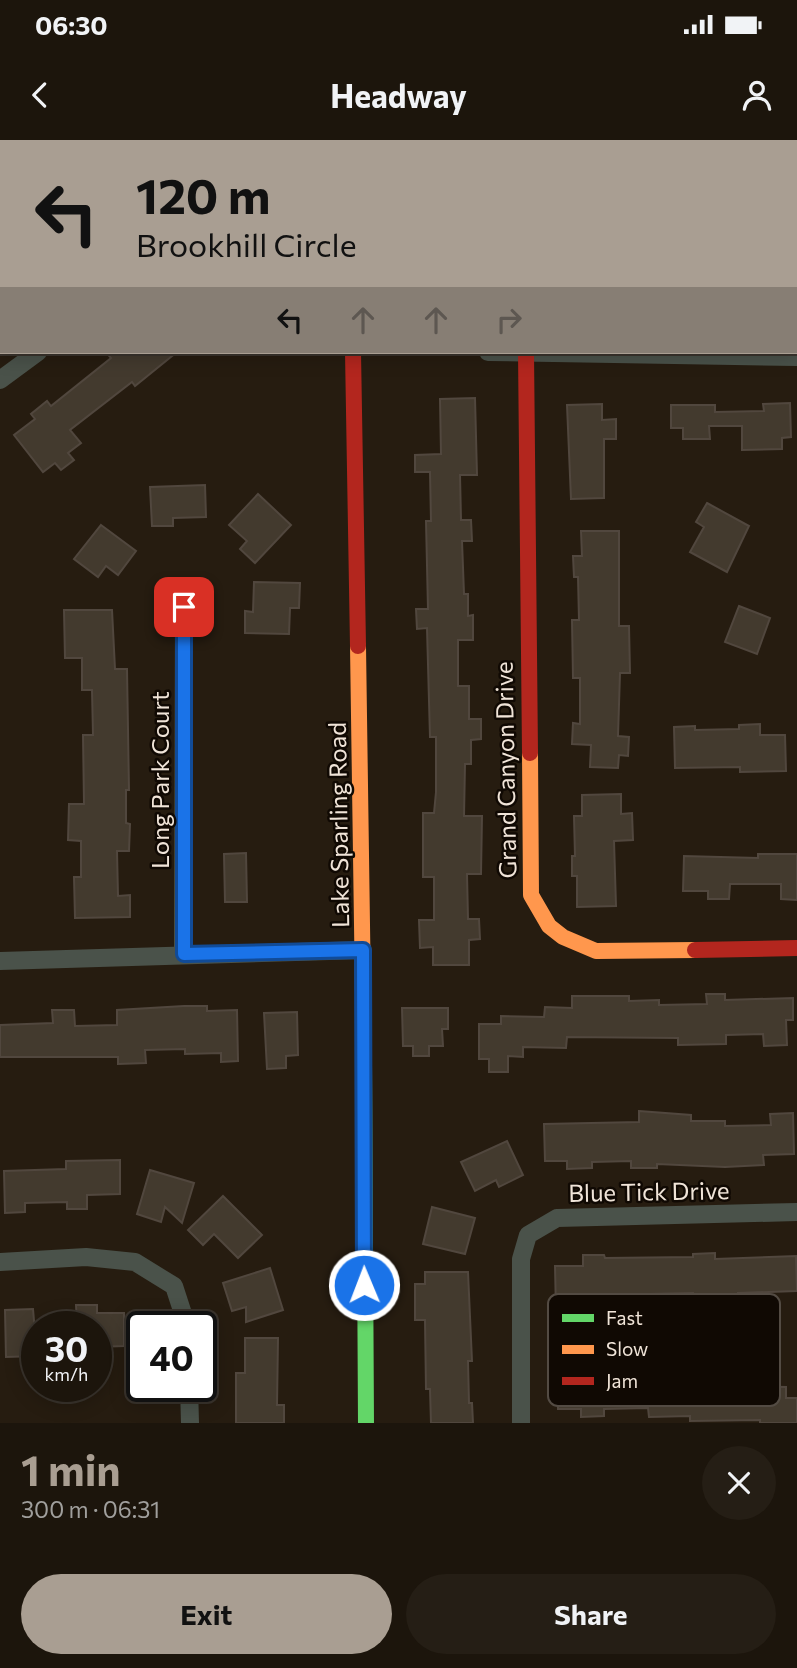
<!DOCTYPE html>
<meta charset="utf-8">
<style>
:root{--surface:#1c150c;--page:#251e15;--text:#f1f3f6;--muted:#a09f9d;--line:#3a342d;--accent:#a99e92}
body{margin:0;font-family:Commissioner,sans-serif;background:var(--page);color:var(--text);height:100vh;display:flex;flex-direction:column;font-size:26px;white-space:nowrap}
*{box-sizing:border-box;margin:0}
p{font-size:23px;color:var(--muted)}
.icon{flex:none;width:38px;height:38px;fill:none;stroke:currentColor;stroke-width:2;stroke-linecap:round;stroke-linejoin:round}
.map{position:relative;height:1283px;overflow:hidden}
.details{display:flex;flex-direction:column;background:var(--surface);flex:1}
.details>*{flex:none}
.top-card{position:absolute;left:0px;top:0px;width:798px;height:214px;box-shadow:0 4px 18px #0003,0 0 0 2px var(--line);background:#a99e92;color:#111;overflow:hidden}
.speed{position:absolute;left:21px;top:1171px;display:flex;gap:14px;font-size:35px;font-weight:700;text-align:center}
.speed>*{display:grid;place-content:center;width:91px;height:91px;border-radius:50%;background:var(--surface);box-shadow:0 4px 18px #0003,0 0 0 2px var(--line);line-height:1}
.speed small{font-size:18px;font-weight:400}
.speed .limit{border:4px solid #111;border-radius:10px;background:#fff;color:#111}
.pin{position:absolute;display:grid;place-items:center;width:60px;height:60px;color:#fff;margin:-30px;border-radius:14px;box-shadow:0 4px 10px #0006}
.me{position:absolute;width:77px;margin:-38px;rotate:359deg;stroke-linejoin:round;filter:drop-shadow(0 0 5px #0008)}
.turn{display:flex;align-items:center;gap:24px;height:147px;padding:0 21px;font-size:32px}
.turn .icon{width:91px;height:91px;stroke-width:2.5}
.turn b{display:block;font-size:49px;line-height:60px}
.lanes{display:flex;align-items:center;height:66px;padding:0 21px;background:#0003;justify-content:center;gap:35px;direction:ltr}
.lanes .off{opacity:.35}
.round{display:grid;place-items:center;flex:none;width:74px;height:74px;border-radius:37px;background:var(--page)}
.summary{display:flex;align-items:center;justify-content:space-between;height:119px;padding:0 21px}
h1{font-size:42px;font-weight:700;line-height:52px;color:var(--accent)}
.cta{display:flex;gap:14px;margin-top:auto;padding:14px 21px}
.cta a{flex:1;height:80px;border-radius:42px;background:var(--accent);color:#111;font-size:28px;font-weight:700;line-height:80px;text-align:center}
.cta a+a{background:var(--page);color:var(--text)}
.status{display:flex;justify-content:space-between;align-items:center;height:49px;padding:0 35px;background:var(--surface);direction:ltr}
.status svg{height:19px;fill:currentColor}
header{display:flex;justify-content:space-between;align-items:center;height:91px;padding:0 21px;background:var(--surface);font-size:32px;font-weight:700}
.map>svg:first-child{display:block}
</style>
<div class="status"><b>06:30</b><svg viewBox="0 0 49 12"><path d="M0 12V9h3v3zM5 12V6h3v6zM10 12V3h3v9zM15 12V0h3v12zM26 1h20v11H26zM47 4h2v5h-2z"/></svg></div>
<header><svg class="icon" aria-label="back" viewBox="0 0 24 24"><path d="M15 5l-7 7 7 7"/></svg>Headway<svg class="icon" aria-label="person" viewBox="0 0 24 24"><circle cx="12" cy="8" r="4"/><path d="M4 21q1-7 8-7t8 7"/></svg></header>
<div class="map">
<svg width="797" height="1283" viewBox="0 0 797 1283">
<rect width="100%" height="100%" fill="#261c10"/>
<!-- building -->
<g fill="#433a2e" stroke="#51473e" stroke-width="2">
<polygon points="106,212 177,212 135,246 132,242 70,290 81,303 68,313 74,320 61,330 55,323 43,332 14,295 35,279 31,274 47,261 51,266 111,218"/>
<polygon points="475,258 477,335 460,335 461,380 471,380 472,401 462,401 464,454 468,454 468,476 473,475 473,500 458,500 458,546 469,546 469,579 481,579 481,599 471,600 471,624 465,624 464,676 482,676 481,734 467,734 468,779 479,779 480,799 469,800 469,825 433,825 433,807 420,808 419,780 434,780 434,737 423,737 423,673 434,673 436,652 436,597 430,597 427,488 417,489 416,469 428,469 426,381 431,381 430,332 415,332 415,315 441,314 440,259"/>
<polygon points="790,263 791,297 782,298 782,309 742,310 742,286 709,286 710,299 683,299 683,288 671,288 671,265 715,265 715,272 764,271 763,264"/>
<polygon points="602,264 602,280 616,279 616,299 604,299 604,358 571,359 567,265"/>
<polygon points="205,345 206,377 173,378 173,386 152,386 150,347"/>
<polygon points="258,354 291,385 255,423 240,409 247,401 229,385"/>
<polygon points="707,363 749,386 727,432 690,412 704,387 696,382"/>
<polygon points="101,385 136,411 118,435 106,426 98,437 74,419"/>
<polygon points="581,391 619,391 619,486 629,486 630,533 620,533 618,596 629,597 628,616 619,615 618,628 590,627 591,605 572,604 573,583 580,584 580,538 573,538 572,480 579,480 578,437 574,437 573,416 582,416"/>
<polygon points="254,442 300,443 299,468 290,468 289,494 245,493 245,471 253,472"/>
<polygon points="739,466 770,478 757,514 725,502"/>
<polygon points="64,470 112,470 115,529 127,529 129,650 126,650 126,683 130,684 129,711 117,711 118,756 130,755 130,777 75,778 74,737 81,737 81,701 68,700 69,664 84,664 83,595 93,595 92,550 82,550 82,518 65,518"/>
<polygon points="760,584 760,595 785,595 786,631 740,632 740,627 675,628 674,587 695,586 695,590 739,589 739,585"/>
<polygon points="621,654 621,674 632,673 633,700 614,701 616,766 577,767 577,736 572,736 572,716 575,716 574,676 582,676 582,655"/>
<polygon points="246,713 247,762 225,762 224,714"/>
<polygon points="758,714 797,714 797,760 781,759 781,744 730,744 729,759 708,759 708,751 683,751 684,716 758,718"/>
<polygon points="706,854 725,854 725,860 793,858 793,880 786,880 787,905 764,906 763,894 726,895 726,904 678,905 678,898 567,897 566,908 523,907 523,917 508,916 508,932 489,932 489,919 479,919 479,884 501,884 501,876 544,877 545,867 572,868 572,856 629,856 629,861 659,860 659,865 707,864"/>
<polygon points="184,866 207,866 207,871 237,870 238,921 221,922 221,913 185,914 185,909 145,910 146,923 118,924 118,917 0,917 0,885 53,883 52,870 74,870 75,886 117,885 117,870"/>
<polygon points="402,868 448,868 448,889 442,889 443,906 429,906 429,916 413,916 413,906 403,906"/>
<polygon points="297,872 298,915 286,916 286,928 267,929 264,873"/>
<polygon points="639,971 691,975 691,981 725,981 725,986 771,985 770,974 793,973 794,1014 763,1015 764,1025 725,1027 657,1024 657,1028 631,1028 631,1021 592,1022 592,1028 567,1029 567,1021 545,1021 544,984 639,982"/>
<polygon points="507,1001 523,1035 499,1047 496,1040 475,1051 461,1022"/>
<polygon points="120,1020 120,1054 87,1055 87,1069 67,1069 67,1062 25,1063 25,1072 5,1073 4,1031 66,1029 66,1021"/>
<polygon points="150,1030 194,1043 182,1083 165,1067 161,1082 137,1074"/>
<polygon points="223,1056 262,1095 238,1118 214,1094 203,1105 188,1090"/>
<polygon points="432,1067 475,1078 465,1114 423,1104"/>
<polygon points="715,1113 715,1119 796,1116 797,1151 738,1153 739,1169 694,1169 693,1153 605,1155 606,1171 556,1173 555,1126 583,1126 583,1115 604,1115 605,1118 693,1117 693,1114"/>
<polygon points="270,1128 283,1170 246,1182 246,1167 232,1171 223,1143"/>
<polygon points="425,1132 468,1132 472,1221 468,1221 469,1263 472,1263 473,1283 431,1283 430,1249 426,1249 425,1180 415,1180 415,1144 425,1144"/>
<polygon points="76,1165 97,1165 97,1173 124,1173 124,1206 96,1207 96,1186 77,1186"/>
<polygon points="33,1169 37,1216 6,1217 5,1170"/>
<polygon points="245,1198 278,1198 277,1265 284,1265 284,1283 236,1283 236,1233 245,1233"/>
<polygon points="603,1219 603,1230 674,1229 674,1241 718,1241 718,1230 744,1229 745,1246 786,1247 786,1258 797,1258 797,1283 760,1283 760,1280 690,1281 690,1276 649,1277 648,1268 604,1269 604,1276 581,1277 581,1269 558,1269 557,1230 579,1230 579,1220"/>
</g>
<g fill="none" stroke-linecap="round" stroke-linejoin="round">
<!-- street -->
<g stroke="#4a524a" stroke-width="18">
<polyline points="526,0 526,2"/>
<polyline points="488,212 797,217"/>
<polyline points="0,240 38,212"/>
<polyline points="183,814 184,467"/>
<polyline points="0,821 363,810"/>
<polyline points="0,1122 86,1117 135,1122 174,1146 187,1186"/>
<polyline points="189,1246 190,1283"/>
<polyline points="521,1283 521,1119 528,1095 557,1078 797,1072"/>
</g>
<!-- fast -->
<polyline stroke="#63d668" stroke-width="16" points="364,924 366,1283"/>
<!-- slow -->
<g stroke="#ff974d" stroke-width="16">
<polyline points="351,0 351,2"/>
<polyline points="358,506 364,924"/>
<polyline points="530,613 531,755 549,786 563,797 596,811 695,810"/>
</g>
<!-- jam -->
<g stroke="#b3261e" stroke-width="16">
<polyline points="353,212 358,506"/>
<polyline points="526,212 530,613"/>
<polyline points="695,810 797,808"/>
</g>
</g>
<g fill="none" stroke-linecap="round" stroke-linejoin="round">
<!-- route casing -->
<g stroke="#114b97" stroke-width="18">
<polyline id="route" points="184,467 184,814 363,810 364,1145"/>
</g>
<!-- route -->
<use href="#route" stroke="#1a73e8" stroke-width="12"/>
</g>
<g text-anchor="middle" dominant-baseline="central" stroke-width="5" stroke-linejoin="round" paint-order="stroke">
<!-- street labels -->
<g font-size="24" fill="#f0e4d8" stroke="#100903">
<text transform="translate(505 630) rotate(-91)">Grand Canyon Drive</text>
<text transform="translate(159 640) rotate(-90)">Long Park Court</text>
<text transform="translate(338 685) rotate(-91)">Lake Sparling Road</text>
<text transform="translate(649 1051) rotate(-1)">Blue Tick Drive</text>
</g>
</g>
<!-- legend -->
<rect x="548" y="1154" width="232" height="112" rx="10" fill="#100903" stroke="#534b43" stroke-width="2"/>
<rect x="562" y="1174" width="32" height="8" fill="#63d668"/>
<rect x="562" y="1205" width="32" height="9" fill="#ff974d"/>
<rect x="562" y="1237" width="32" height="8" fill="#b3261e"/>
<g font-size="19" fill="#f0e4d8">
<text x="606" y="1185">Fast</text>
<text x="606" y="1216">Slow</text>
<text x="606" y="1248">Jam</text>
</g>
</svg>
<div class="speed"><div>30<small>km/h</small></div><div class="limit">40</div></div>
<div class="pin" style="left:184px;top:467px;background:#d93025"><svg class="icon" aria-label="arrive" viewBox="0 0 24 24"><path d="M6 21V4h12l-3 4 3 4H6"/></svg></div>
<svg class="me" style="left:364px;top:1145px" viewBox="-20 -20 40 40"><circle r="17" fill="#1a73e8" stroke="#fff" stroke-width="3"/><path d="M0-11L8 9 0 5-8 9z" fill="#fff"/></svg>
<div class="top-card">
<div class="turn"><svg class="icon" aria-label="left" viewBox="0 0 24 24"><path d="M17 20v-9H6M10 6l-5 5 5 5"/></svg><div><b>120 m</b>Brookhill Circle</div></div>
<div class="lanes"><svg class="icon" aria-label="left" viewBox="0 0 24 24"><path d="M17 20v-9H6M10 6l-5 5 5 5"/></svg><svg class="icon off" aria-label="ahead" viewBox="0 0 24 24"><path d="M12 20V5M6 11l6-6 6 6"/></svg><svg class="icon off" aria-label="ahead" viewBox="0 0 24 24"><path d="M12 20V5M6 11l6-6 6 6"/></svg><svg class="icon off" aria-label="right" viewBox="0 0 24 24"><path d="M7 20v-9h11M14 6l5 5-5 5"/></svg></div>
</div>
</div>
<section class="details">
<div class="summary"><div><h1>1 min</h1><p>300 m · 06:31</p></div><a class="round"><svg class="icon" aria-label="close" viewBox="0 0 24 24"><path d="M6 6l12 12M18 6L6 18"/></svg></a></div>
<div class="cta"><a>Exit</a><a>Share</a></div>
</section>
